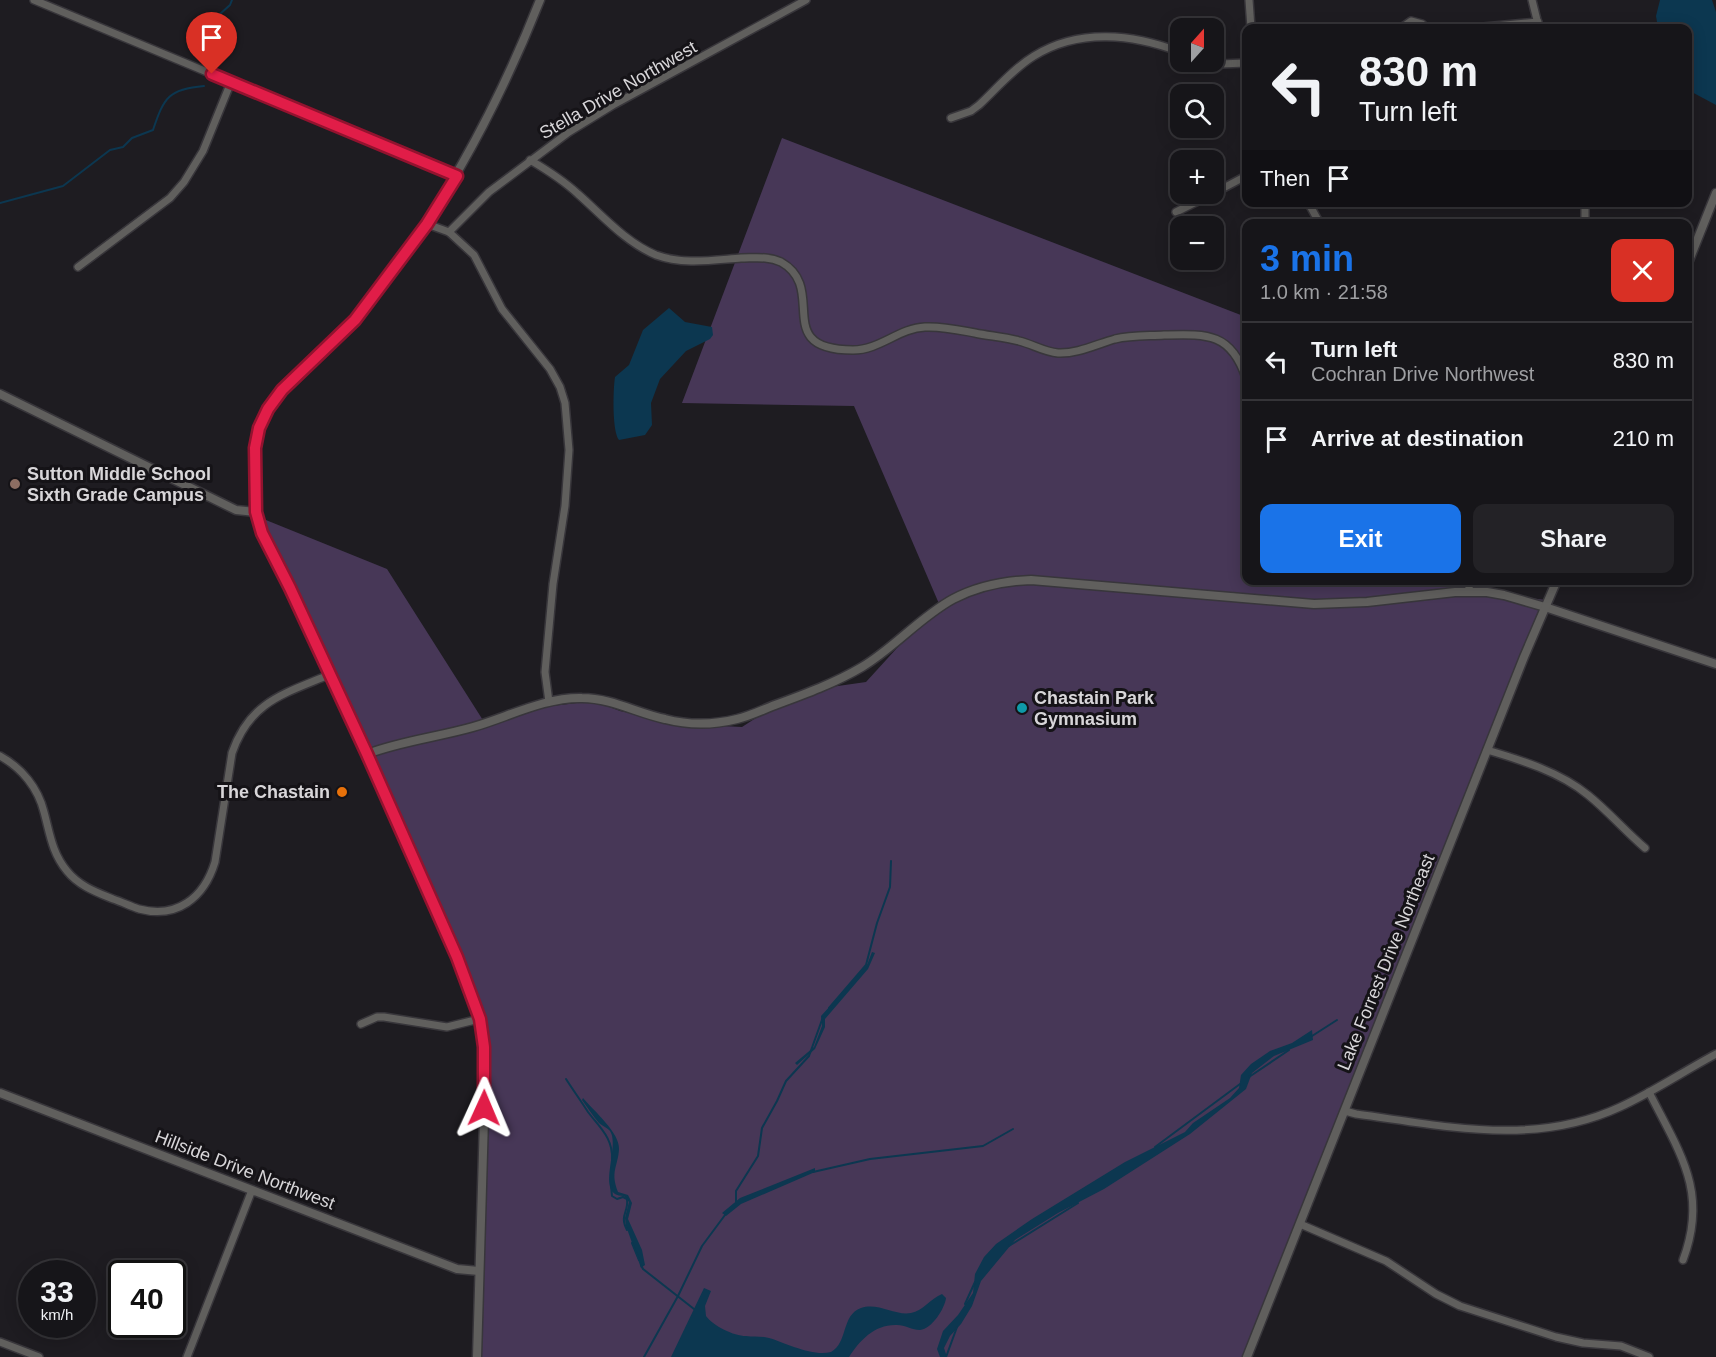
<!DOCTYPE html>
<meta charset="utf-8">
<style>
:root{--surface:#161519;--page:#232226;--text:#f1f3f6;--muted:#9e9fa2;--line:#353438;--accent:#1a73e8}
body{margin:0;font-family:Helvetica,sans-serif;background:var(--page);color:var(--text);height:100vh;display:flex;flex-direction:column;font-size:22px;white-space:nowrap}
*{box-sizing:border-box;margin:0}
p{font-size:20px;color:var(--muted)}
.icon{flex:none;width:33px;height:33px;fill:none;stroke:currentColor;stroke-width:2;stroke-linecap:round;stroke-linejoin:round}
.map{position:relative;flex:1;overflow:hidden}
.sheet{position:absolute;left:1242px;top:219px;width:450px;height:366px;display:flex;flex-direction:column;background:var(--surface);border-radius:12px;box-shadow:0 3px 15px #0003,0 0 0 2px var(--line)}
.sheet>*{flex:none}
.top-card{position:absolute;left:1242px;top:24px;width:450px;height:183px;border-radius:12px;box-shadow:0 3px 15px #0003,0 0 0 2px var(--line);background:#161519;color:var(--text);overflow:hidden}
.needle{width:39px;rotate:21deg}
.controls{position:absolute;left:1170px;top:18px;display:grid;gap:12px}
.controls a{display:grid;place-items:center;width:54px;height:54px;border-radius:12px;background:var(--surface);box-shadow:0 3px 15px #0003,0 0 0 2px var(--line);font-size:30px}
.speed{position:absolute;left:18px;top:1260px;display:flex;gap:12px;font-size:30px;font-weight:700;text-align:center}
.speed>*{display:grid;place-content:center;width:78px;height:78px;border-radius:50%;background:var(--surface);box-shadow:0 3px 15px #0003,0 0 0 2px var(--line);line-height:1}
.speed small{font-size:15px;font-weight:400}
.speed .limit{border:3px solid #111;border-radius:9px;background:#fff;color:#111}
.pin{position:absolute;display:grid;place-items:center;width:51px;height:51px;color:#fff;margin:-62px -26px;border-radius:50% 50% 50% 0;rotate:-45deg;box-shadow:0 0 6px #0007}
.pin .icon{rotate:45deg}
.me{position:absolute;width:66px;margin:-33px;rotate:1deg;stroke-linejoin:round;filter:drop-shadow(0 0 4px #0008)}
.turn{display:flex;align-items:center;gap:21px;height:126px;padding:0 18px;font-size:27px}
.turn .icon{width:78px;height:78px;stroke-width:2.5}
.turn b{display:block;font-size:42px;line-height:51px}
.then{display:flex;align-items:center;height:57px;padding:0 18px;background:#0003;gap:12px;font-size:22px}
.round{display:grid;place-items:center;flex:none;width:63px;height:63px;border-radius:12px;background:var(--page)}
.head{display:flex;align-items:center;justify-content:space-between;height:102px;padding:0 18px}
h1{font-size:36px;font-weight:600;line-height:45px;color:var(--accent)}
.primary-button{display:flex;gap:12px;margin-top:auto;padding:12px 18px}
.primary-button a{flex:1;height:69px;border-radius:12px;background:var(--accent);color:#fff;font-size:24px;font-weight:600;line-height:69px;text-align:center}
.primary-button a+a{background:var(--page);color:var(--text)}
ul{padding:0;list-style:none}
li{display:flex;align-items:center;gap:18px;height:78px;padding:0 18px;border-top:2px solid var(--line)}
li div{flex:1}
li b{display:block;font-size:22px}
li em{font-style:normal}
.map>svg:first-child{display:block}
</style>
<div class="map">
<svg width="1716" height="1357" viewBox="0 0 1716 1357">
<rect width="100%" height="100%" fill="#1e1c21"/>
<!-- green -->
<polygon fill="#473757" points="782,138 1246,317 1246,580 1464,581 1468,590 1546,600 1248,1357 474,1357 485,1078 476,1023 455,944 256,516 387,569 486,725 551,706 594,701 620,711 682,724 742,727 796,692 866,682 928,614 940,606 854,406 682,403"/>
<!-- water -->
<g fill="#0c3750">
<polygon points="1660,0 1712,0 1716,12 1716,105 1688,90 1688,28 1658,28 1656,16"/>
<path d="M669 308 685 322 712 327 713 335 710 339 686 351 660 379 651 403 652 425 645 435 619 440C612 431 613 390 615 377L629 365 643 330Z"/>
<polygon points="872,952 875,953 868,969 825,1019 825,1027 815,1049 797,1065 795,1063 814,1047 822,1026 821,1016 867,965"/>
<polygon points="1312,1030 1313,1040 1274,1056 1252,1073 1246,1089 1190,1134 1104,1189 1058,1213 1015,1240 981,1281 972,1306 961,1324 950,1336 944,1348 947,1357 940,1357 937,1349 943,1331 958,1315 973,1293 975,1274 984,1257 996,1244 1032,1219 1125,1162 1185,1132 1193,1123 1230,1098 1239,1088 1241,1075 1251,1064 1270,1051 1292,1043"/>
<path d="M583 1098C594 1111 620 1133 619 1149 618 1167 610 1171 618 1192L628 1195 632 1203 628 1219 642 1250 645 1265 641 1268 626 1226 625 1218 629 1202 624 1196C594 1196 621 1148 610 1131 608 1128 602 1126 599 1123 593 1116 587 1107 582 1100Z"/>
<polygon points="815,1168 815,1172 741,1204 726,1216 722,1213 740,1198"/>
<path d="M704 1288 711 1291 705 1306 706 1316C713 1326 734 1336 746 1336 754 1337 761 1336 769 1338 786 1343 813 1357 831 1352 848 1343 841 1315 861 1308 878 1302 895 1316 911 1313 923 1311 931 1298 942 1294L946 1298C945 1308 932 1329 920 1330 912 1330 905 1325 897 1325 875 1324 860 1340 849 1357H671Z"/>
</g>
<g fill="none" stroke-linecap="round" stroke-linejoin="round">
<!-- stream -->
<g stroke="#0c3750" stroke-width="2">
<polyline points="209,53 212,44 210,23 230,5 232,0"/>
<path d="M0 203 63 186 110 150 123 147 132 138 153 130C164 97 169 89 204 86"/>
<polyline points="829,1008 866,965 877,923 890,887 891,861"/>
<polyline points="1312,1036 1337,1020"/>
<polyline points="1249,1077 1289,1050"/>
<path d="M566 1079C573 1090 581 1101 588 1112 600 1128 613 1138 612 1159"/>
<polyline points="1155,1147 1240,1084"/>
<polyline points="813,1172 870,1159 983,1146 1013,1129"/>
<path d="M611 1185 612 1196 617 1199 623 1197 627 1199C629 1212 619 1215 627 1230"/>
<polyline points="736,1203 736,1191 758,1156 762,1128 777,1101 786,1081 809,1056 823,1017"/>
<polyline points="632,1243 639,1260"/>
<polyline points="1009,1246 1078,1203"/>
<polyline points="641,1265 643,1269 694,1309"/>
<polyline points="965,1304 975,1282"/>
<polyline points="644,1357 678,1296 702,1246 725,1215"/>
<polyline points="946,1357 957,1327"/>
</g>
<!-- minor casing -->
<g stroke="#38363b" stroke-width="10">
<g id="minor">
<polyline points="34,0 457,176"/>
<polyline points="1249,0 1251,28"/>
<polyline points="1532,0 1539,28"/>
<polyline points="1401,28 1411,21 1422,24 1426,28"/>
<polyline points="1473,28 1538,22"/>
<polyline points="1207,62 1220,64 1246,63"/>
<path d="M951 118 971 111 979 105C996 89 1014 68 1034 56 1079 28 1133 34 1180 52"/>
<path d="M530 160C547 170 563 180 578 194 602 215 625 242 656 255 683 265 713 260 741 258 755 258 768 256 781 262 829 289 770 350 853 350 880 350 899 328 925 327 942 326 959 330 975 333 989 336 1005 337 1019 341 1032 344 1044 352 1058 353 1077 354 1097 344 1115 339 1131 335 1148 336 1164 335 1206 334 1231 332 1246 378"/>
<polyline points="1214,193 1246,176"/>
<polyline points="1308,202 1320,224"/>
<polyline points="1176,212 1212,194"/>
<polyline points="427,224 449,232 474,255 502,309 550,369 560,387 565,403 569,450 565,506 553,584 545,672 549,702"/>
<polyline points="1585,224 1585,202"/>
<polyline points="449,232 489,192 569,132 613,105 806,0"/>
<polyline points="78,267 170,198 184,182 203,151 231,82"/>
<polyline points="1467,580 1470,591"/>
<path d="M1487 750C1521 760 1560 772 1588 795 1608 811 1625 831 1645 848"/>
<path d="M0 756C22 768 38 788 44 812 50 834 52 853 67 871 79 886 96 892 113 899 122 902 130 906 139 909 177 919 204 898 215 862L232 753C250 701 284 694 331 674"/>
<polyline points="361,1024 377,1017 384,1017 447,1027 479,1019"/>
<path d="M1649 1092C1679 1152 1709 1191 1683 1260"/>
<path d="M1345 1111 1356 1114C1446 1126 1534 1147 1620 1107 1653 1092 1684 1071 1716 1054"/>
<polyline points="1300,1224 1386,1261 1436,1294 1460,1306 1556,1337 1583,1343 1621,1346 1649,1357"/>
<polyline points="0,1342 39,1357"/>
<polyline points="187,1357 252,1190"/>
</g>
</g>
<!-- tertiary casing -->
<g stroke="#38363b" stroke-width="11">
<g id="tertiary">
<polyline points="1688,263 1716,193"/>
<polyline points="0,394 236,510 256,512"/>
<path d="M367 754C401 741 438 737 473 727 508 717 545 697 582 698 611 698 637 713 665 719 688 725 713 725 737 719 750 716 762 710 775 705 805 694 835 683 862 667 894 648 920 617 953 599 978 586 1004 581 1031 580L1314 604 1367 602 1455 592H1487L1504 595 1545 607 1716 664"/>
<polyline points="0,1093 457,1269 479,1271"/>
<path d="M477 1357 485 1085C484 1063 485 1040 479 1018 463 961 435 907 411 854 378 779 345 704 310 629 300 609 291 589 280 569 271 551 259 533 256 513 253 494 254 444 259 427 276 380 326 355 356 318 435 223 495 114 540 0"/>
<polyline points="1247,1357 1524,657 1557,580"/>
</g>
</g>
<!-- minor -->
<use href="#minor" stroke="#605f5d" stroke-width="7"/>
<!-- tertiary -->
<use href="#tertiary" stroke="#605f5d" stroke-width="8"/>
</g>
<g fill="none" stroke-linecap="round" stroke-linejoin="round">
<!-- route casing -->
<g stroke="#92132f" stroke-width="15">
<polyline id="route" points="212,74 457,176 427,224 355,320 282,390 268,409 259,428 255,448 256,512 262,533 290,588 367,754 457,957 480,1019 484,1047 484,1108"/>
</g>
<!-- route -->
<use href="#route" stroke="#e11d48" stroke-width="10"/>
</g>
<!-- markers -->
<circle fill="#8d6e63" stroke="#151317" stroke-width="2" cx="15" cy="484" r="6"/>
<circle fill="#0f9aa8" stroke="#151317" stroke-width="2" cx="1022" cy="708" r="6"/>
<circle fill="#e8710a" stroke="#151317" stroke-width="2" cx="342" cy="792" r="6"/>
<g text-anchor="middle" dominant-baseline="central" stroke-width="6" stroke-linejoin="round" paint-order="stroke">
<!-- street labels -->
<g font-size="18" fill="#d8d6d9" stroke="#151317">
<text transform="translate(618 90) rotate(-30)">Stella Drive Northwest</text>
<text transform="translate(1386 962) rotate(-68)">Lake Forrest Drive Northeast</text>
<text transform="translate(245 1170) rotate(21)">Hillside Drive Northwest</text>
</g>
<!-- poi labels -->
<g font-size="18" font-weight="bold" fill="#d8d6d9" stroke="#151317" text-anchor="start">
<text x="27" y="474">Sutton Middle School<tspan x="27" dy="21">Sixth Grade Campus</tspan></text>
<text x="1034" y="698">Chastain Park<tspan x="1034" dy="21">Gymnasium</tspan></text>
<text x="330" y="792" text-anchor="end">The Chastain</text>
</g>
</g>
</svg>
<div class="controls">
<a><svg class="needle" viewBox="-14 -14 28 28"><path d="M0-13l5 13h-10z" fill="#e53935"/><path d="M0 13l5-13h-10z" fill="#9e9fa2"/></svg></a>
<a><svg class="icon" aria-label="search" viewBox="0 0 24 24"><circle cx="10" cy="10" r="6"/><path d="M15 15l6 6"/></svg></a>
<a>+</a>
<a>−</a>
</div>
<div class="speed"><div>33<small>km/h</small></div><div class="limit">40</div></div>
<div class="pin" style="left:212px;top:74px;background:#d93025"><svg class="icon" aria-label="arrive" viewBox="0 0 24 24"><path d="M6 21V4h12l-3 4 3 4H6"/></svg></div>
<svg class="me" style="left:484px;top:1108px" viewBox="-20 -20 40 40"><path d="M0-17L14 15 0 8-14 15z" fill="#e11d48" stroke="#fff" stroke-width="4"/></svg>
<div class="top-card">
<div class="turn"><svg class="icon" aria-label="left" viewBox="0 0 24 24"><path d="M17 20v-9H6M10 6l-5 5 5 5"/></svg><div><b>830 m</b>Turn left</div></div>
<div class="then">Then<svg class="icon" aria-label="arrive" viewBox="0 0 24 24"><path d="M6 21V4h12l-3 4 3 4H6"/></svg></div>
</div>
<section class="sheet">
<div class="head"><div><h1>3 min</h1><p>1.0 km · 21:58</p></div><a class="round" style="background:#d93025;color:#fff"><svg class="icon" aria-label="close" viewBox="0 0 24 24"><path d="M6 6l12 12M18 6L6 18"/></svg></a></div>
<ul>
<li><svg class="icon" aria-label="left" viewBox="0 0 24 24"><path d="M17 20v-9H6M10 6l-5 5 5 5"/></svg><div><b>Turn left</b><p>Cochran Drive Northwest</p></div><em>830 m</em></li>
<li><svg class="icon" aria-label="arrive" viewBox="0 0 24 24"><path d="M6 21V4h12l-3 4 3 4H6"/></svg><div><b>Arrive at destination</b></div><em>210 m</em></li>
</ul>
<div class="primary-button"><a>Exit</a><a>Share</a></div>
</section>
</div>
